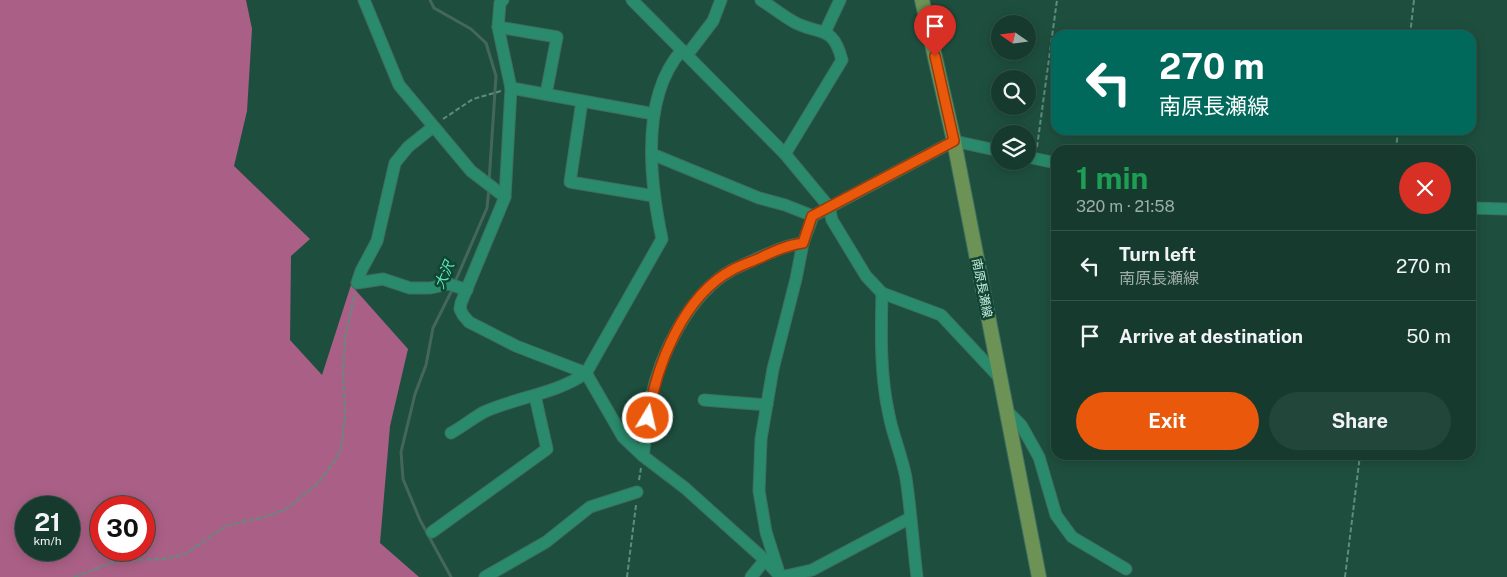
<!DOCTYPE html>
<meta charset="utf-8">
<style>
:root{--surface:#163b2e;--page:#23463a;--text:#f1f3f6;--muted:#9eadaa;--line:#35554a;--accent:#ea580c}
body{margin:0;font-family:"Public Sans","Noto Sans JP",sans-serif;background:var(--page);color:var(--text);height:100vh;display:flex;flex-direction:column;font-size:19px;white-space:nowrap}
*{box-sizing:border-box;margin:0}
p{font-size:16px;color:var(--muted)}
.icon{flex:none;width:28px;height:28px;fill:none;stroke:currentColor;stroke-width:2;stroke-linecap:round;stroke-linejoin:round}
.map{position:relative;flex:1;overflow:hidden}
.side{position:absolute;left:1051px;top:145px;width:425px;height:315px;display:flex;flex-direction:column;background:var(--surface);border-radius:15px;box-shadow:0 2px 12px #0003,0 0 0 1px var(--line)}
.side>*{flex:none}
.top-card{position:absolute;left:1051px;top:30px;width:425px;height:105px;border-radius:15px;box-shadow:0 2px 12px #0003,0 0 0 1px var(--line);background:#00695c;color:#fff;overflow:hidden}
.needle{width:32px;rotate:284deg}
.fabs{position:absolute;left:991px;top:15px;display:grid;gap:10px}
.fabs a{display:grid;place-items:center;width:45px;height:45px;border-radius:50%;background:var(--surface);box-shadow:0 2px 12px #0003,0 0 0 1px var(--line);font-size:25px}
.speed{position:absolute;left:15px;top:496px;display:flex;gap:10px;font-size:25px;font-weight:700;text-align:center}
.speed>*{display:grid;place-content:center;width:65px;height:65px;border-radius:50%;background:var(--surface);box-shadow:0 2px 12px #0003,0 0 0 1px var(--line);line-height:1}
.speed small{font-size:12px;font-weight:400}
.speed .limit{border:8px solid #d22;background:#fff;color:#111}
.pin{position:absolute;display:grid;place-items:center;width:42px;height:42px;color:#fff;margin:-51px -21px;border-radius:50% 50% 50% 0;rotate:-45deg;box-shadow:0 0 5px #0007}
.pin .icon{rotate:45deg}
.me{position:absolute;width:55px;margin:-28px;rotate:9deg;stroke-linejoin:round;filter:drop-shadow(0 0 4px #0008)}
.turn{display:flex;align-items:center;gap:18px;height:105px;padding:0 25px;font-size:22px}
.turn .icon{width:65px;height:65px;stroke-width:2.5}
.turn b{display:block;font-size:35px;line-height:42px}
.round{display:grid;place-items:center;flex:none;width:52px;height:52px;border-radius:26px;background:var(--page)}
.summary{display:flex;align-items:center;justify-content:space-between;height:85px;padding:0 25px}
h1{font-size:30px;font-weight:700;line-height:38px;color:#1e9e55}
.primary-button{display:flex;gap:10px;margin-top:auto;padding:10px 25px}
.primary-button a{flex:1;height:58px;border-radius:30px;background:var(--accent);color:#fff;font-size:20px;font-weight:700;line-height:58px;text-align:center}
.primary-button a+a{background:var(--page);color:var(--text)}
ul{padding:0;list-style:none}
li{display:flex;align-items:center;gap:15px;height:70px;padding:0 25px;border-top:1px solid var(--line)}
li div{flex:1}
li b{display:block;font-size:19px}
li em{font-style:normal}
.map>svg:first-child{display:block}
</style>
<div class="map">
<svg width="1507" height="577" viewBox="0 0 1507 577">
<rect width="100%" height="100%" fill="#1e4f3e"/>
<!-- forest -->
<path fill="#aa6086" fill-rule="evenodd" d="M0 0H246L252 29 247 111 234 166 310 239 291 256 290 340 322 375 351 285 408 349 390 426 380 543 419 577H0ZM26 508H69V550H26ZM101 508H144V550H101Z"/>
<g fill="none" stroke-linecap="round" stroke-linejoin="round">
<!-- stream -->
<g stroke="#45675b" stroke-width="3">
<polyline points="430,0 434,8 471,29 486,43 496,76 489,182"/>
<polyline points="455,282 487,208 489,188"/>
<polyline points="451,577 420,520 403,479 401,452 415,394 426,365 433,328 453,288"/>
</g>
<!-- minor casing -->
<g stroke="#3e6f60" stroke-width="13">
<g id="minor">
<polyline points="364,0 399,85 471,171 505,197"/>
<polyline points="503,0 500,3 498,27 511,88 505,197 461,303 460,309 463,315 469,322 516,346 586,373 623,437 643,456 685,488 765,560 781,577"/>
<polyline points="632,0 785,154 829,207 832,220 866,276 882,293 941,315 999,377"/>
<path d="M761 0C772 7 783 16 794 22 820 36 833 24 842 60L785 154"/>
<polyline points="498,27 557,37 546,94"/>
<polyline points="825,32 840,0"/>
<polyline points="687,55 713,21 721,0"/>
<polyline points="511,88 654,114"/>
<polyline points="582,101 570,182 654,196"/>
<polyline points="433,127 408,147 395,163 377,241 361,271 357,283 383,279 410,288 430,288 449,284 467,290"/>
<polyline points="652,154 759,198 785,205 813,216"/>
<polyline points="1028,157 1056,163"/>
<polyline points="1471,208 1507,209"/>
<path d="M882 293C881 334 880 375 889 415 893 436 902 456 906 478 911 511 913 544 917 577"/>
<polyline points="704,400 767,405"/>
<polyline points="1007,411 1021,425 1039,457 1056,515 1072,537 1126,569"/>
<path d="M451 433C462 427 473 418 484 412 517 397 556 394 586 373L662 239C650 182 640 97 682 50"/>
<path d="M643 456C646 437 647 418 651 399 660 354 690 293 732 270 740 266 748 263 756 259 772 252 786 245 803 243"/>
<polyline points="432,532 547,449 535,396"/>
<polyline points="779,573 766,532 759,491 761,439 773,369 796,279 803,243 813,216 954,141 1000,151"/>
<polyline points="485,577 546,542 590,507 637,492"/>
<polyline points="751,577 765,560"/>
<polyline points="781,577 812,570 910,518"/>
</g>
</g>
<!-- major casing -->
<g stroke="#3e6f60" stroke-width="16">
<polyline id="major" points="922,0 954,141 1039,577"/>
</g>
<!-- path -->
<g stroke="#5e8d7c" stroke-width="2" stroke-dasharray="5 2.5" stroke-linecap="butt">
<polyline points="1410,35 1414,0"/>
<polyline points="443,119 473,99 501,91"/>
<polyline points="1037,147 1057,0"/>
<polyline points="1396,150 1398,130"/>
<polyline points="639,480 641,468"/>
<polyline points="74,577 111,563 132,560 167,559 185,554 226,526 268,516 288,508 318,483 337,458 342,444 345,413 343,373 345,338 355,293"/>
<polyline points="627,577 636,505"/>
<polyline points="1345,577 1360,455"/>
</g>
<!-- minor -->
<use href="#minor" stroke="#298a6c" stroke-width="11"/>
<!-- major -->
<use href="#major" stroke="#6c9256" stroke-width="14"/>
</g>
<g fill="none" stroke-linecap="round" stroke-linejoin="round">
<!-- route casing -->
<g stroke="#983908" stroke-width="12">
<path id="route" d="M648 418C656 366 683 296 732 270 741 265 751 262 760 258 774 251 787 245 803 243L812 216 954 141 935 56"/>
</g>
<!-- route -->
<use href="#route" stroke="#ea580c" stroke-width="9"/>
</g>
<g text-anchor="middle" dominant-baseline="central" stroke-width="5" stroke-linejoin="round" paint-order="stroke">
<!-- street labels -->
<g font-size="12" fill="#c3eddc" stroke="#124434">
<text transform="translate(982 288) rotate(79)">南原長瀬線</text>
</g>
<!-- water labels -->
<g font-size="14" font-style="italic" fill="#5ce5b8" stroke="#124434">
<text transform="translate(444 275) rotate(-66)">大沢</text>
</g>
</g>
</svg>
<div class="fabs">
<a><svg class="needle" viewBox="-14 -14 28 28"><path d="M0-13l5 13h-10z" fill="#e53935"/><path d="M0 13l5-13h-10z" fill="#9eadaa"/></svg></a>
<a><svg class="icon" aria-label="search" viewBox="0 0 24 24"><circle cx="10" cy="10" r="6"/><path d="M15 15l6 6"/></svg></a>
<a><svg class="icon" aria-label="layers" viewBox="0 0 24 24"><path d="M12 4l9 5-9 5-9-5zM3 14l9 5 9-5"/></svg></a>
</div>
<div class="speed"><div>21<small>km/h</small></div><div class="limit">30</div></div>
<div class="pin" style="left:935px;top:56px;background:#d93025"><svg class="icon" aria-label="arrive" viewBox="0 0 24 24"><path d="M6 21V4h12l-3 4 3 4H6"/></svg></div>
<svg class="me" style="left:648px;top:418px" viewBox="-20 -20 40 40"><circle r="17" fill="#ea580c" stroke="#fff" stroke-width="3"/><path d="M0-11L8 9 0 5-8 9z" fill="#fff"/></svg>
<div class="top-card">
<div class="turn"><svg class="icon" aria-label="left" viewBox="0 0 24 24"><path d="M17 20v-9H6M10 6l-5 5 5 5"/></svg><div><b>270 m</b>南原長瀬線</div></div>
</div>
<section class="side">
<div class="summary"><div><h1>1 min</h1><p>320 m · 21:58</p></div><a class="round" style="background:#d93025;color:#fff"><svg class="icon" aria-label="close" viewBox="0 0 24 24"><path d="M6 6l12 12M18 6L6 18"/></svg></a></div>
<ul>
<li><svg class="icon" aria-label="left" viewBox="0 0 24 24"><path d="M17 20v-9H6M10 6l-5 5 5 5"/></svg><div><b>Turn left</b><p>南原長瀬線</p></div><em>270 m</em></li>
<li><svg class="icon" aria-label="arrive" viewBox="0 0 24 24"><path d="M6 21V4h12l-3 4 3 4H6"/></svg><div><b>Arrive at destination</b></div><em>50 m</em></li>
</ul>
<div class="primary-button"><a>Exit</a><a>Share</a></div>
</section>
</div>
